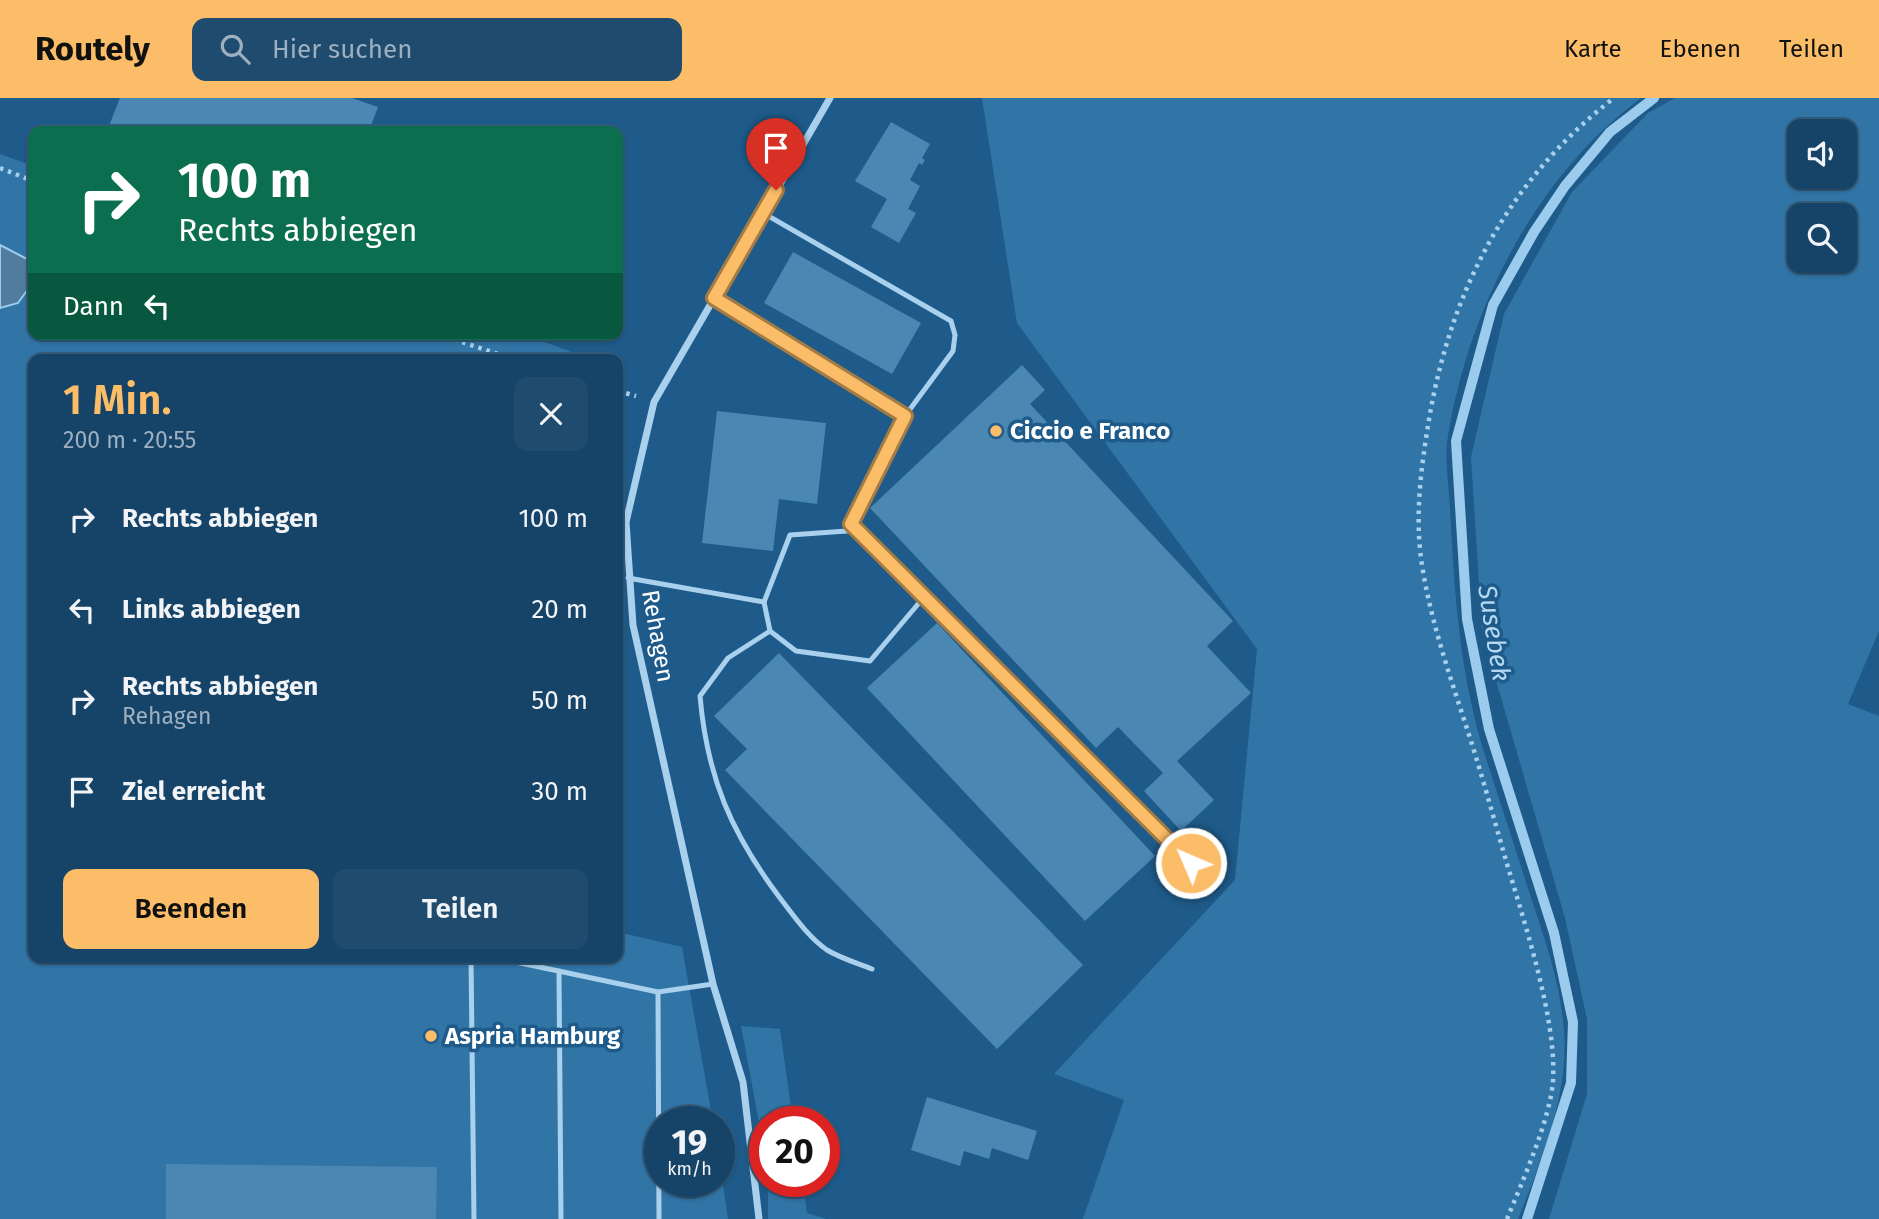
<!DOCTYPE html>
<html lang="de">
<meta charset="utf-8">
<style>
:root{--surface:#164468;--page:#1f4b6e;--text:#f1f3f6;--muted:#9eb0c0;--line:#355c7c;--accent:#fbbd68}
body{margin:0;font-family:"Fira Sans",sans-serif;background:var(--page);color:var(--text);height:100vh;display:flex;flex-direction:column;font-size:26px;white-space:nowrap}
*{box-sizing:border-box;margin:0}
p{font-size:23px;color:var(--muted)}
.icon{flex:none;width:38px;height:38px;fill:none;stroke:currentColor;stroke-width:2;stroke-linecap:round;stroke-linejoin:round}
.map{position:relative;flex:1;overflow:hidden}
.details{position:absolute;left:28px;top:256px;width:595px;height:609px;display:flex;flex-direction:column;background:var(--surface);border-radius:14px;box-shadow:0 2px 5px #0004,0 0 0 2px var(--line)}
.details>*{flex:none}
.banner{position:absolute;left:28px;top:28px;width:595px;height:214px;border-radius:14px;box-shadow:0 2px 5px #0004,0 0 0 2px var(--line);background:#0b6e4f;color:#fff;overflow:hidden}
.controls{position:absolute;left:1787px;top:21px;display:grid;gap:14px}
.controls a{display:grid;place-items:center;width:70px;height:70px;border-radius:14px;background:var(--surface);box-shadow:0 2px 5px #0004,0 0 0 2px var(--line);font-size:35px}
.speed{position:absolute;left:644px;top:1008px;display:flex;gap:14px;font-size:35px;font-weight:700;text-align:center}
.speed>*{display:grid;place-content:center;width:91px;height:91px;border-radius:50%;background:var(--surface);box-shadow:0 2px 5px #0004,0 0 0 2px var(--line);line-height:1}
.speed small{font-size:18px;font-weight:400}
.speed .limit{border:10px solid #d22;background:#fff;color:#111}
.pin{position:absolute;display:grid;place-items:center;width:60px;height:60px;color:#fff;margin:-72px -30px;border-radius:50% 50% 50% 0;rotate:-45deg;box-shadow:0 0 7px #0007}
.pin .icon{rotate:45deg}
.me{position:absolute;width:77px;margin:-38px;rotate:315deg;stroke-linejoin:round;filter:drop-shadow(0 0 5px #0008)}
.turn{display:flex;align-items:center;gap:24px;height:147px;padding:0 35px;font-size:32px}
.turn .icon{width:91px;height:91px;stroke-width:2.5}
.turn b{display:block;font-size:49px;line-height:60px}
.then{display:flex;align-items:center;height:66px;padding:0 35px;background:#0003;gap:14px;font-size:26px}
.round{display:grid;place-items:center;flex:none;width:74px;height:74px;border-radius:14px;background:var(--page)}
.summary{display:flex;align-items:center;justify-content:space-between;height:119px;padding:0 35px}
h1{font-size:42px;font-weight:600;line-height:52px;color:var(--accent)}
.cta{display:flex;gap:14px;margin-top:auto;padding:14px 35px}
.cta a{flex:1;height:80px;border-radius:14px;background:var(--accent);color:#111;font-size:28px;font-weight:600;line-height:80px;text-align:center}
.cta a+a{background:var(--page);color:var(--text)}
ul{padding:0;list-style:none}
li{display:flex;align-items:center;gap:21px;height:91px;padding:0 35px}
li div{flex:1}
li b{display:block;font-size:26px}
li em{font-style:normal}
header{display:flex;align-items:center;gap:42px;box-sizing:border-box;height:98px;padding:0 35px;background:var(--accent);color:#111}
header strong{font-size:33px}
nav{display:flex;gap:38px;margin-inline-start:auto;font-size:24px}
.search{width:490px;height:63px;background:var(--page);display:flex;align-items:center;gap:18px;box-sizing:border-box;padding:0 24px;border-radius:14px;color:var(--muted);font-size:26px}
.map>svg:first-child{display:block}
</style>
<header>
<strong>Routely</strong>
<div class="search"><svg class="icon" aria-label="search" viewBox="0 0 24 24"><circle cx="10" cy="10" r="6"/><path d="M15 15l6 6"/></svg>Hier suchen</div>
<nav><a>Karte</a><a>Ebenen</a><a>Teilen</a></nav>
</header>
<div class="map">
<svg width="1879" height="1121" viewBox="0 0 1879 1121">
<rect width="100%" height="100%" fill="#1e5b8a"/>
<!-- green -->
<g fill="#3175a7" fill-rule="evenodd">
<path d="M982 0H1641C1536 78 1469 210 1448 338 1444 361 1449 388 1450 411 1454 489 1459 568 1481 644 1497 696 1515 748 1531 800 1546 844 1561 888 1564 934 1569 997 1541 1064 1518 1121H1083L1124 1002 1054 976 1235 782 1257 551 1017 225Z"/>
<path d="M1675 0H1879V533L1848 606 1879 618V1121H1549L1587 996V921L1565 820 1482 534 1471 359 1504 216 1572 94 1648 15ZM1799 33H1844V79H1799ZM1799 117H1844V163H1799Z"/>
<polygon points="0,56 33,68 33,236 523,236 591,261 33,261 33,859 618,859 618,834 682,849 713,1024 660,1024 660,1083 719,1083 719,1060 728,1121 0,1121 0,210 18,205 30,188 31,164 0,147"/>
<polygon points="741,928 780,931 793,1024 765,1024 765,1056"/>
<polygon points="768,1083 802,1083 807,1115 826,1121 768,1121"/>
</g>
<!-- water -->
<polygon fill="#517c9d" stroke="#9ccced" stroke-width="2" points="0,147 31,163 31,187 18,205 0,210"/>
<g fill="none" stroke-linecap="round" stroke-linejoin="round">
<!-- stream -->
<polyline stroke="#9ccced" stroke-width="10" points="1527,1121 1571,985 1573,924 1554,835 1489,631 1467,521 1456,343 1493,207 1534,134 1565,88 1610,34 1654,0"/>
</g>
<!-- building -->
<g fill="#4a87b3">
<polygon points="120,0 352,0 378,9 369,33 107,33"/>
<polygon points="891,24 930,46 922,60 925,62 922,67 919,65 910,82 920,88 908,111 916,115 899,145 871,129 887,101 855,83"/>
<polygon points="793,154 921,225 892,276 764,205"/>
<polygon points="1022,267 1045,292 1030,306 1233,523 1207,548 1251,595 1177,663 1214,702 1181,733 1144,693 1163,675 1118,629 1096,650 870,410"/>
<polygon points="717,313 826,325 817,406 779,401 773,453 702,445"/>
<polygon points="937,525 1155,758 1085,823 867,590"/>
<polygon points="779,555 1083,867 997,951 725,672 747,651 714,618"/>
<polygon points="927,999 1037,1033 1028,1062 992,1050 989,1061 964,1053 960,1068 911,1052"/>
<polygon points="166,1066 437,1069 436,1121 166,1121"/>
</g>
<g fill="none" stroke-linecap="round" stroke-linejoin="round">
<!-- path -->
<g stroke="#a9d0ec" stroke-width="4.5" stroke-dasharray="3.5 5" stroke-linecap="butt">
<polyline points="0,70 33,83"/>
<polyline points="438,236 513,261"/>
<polyline points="618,293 636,298"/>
<path d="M1507 1121C1522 1084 1550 1022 1553 983 1557 920 1523 821 1505 759 1493 718 1482 677 1469 637 1451 581 1431 525 1422 467 1415 423 1420 378 1427 334 1447 200 1505 84 1614 0"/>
</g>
<!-- lane -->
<g stroke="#a9d0ec" stroke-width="5">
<polyline points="763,115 951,223 955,237 953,253 905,318"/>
<polyline points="851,426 1190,765"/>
<polyline points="628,480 764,504 790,437 847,433 905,318 714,200"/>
<polyline points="764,504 770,533 796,553 870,563 924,499"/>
<path d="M770 533 728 560 700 598C707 679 731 735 780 800 793 817 809 840 827 852 840 860 857 865 872 871"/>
<polyline points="471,859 474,1121"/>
<polyline points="492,859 658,894 713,886"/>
<polyline points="559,873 561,1121"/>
<polyline points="658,894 659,1121"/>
</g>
<!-- street -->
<polyline stroke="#a9d0ec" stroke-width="7" points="759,1121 743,984 713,886 633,527 626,424 654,304 830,0"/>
</g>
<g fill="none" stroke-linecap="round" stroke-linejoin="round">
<!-- route casing -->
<g stroke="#a37b44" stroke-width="18">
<polyline id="route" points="776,92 714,200 905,318 851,426 1191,765"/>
</g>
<!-- route -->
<use href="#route" stroke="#fbbd68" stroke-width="12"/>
</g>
<!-- markers -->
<g fill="#fbbd68" stroke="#1e5b8a" stroke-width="2.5">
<circle cx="996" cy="333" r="7"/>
<circle cx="431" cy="938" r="7"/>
</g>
<g text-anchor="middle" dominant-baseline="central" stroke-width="7" stroke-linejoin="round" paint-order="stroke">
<!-- poi labels -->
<g font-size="24" font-weight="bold" fill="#fff" stroke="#1e5b8a" text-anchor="start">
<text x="1010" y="333">Ciccio e Franco</text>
<text x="445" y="938">Aspria Hamburg</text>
</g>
<!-- street labels -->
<g font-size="24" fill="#fff" stroke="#1e5b8a">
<text transform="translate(658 538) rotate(80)">Rehagen</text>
</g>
<!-- water labels -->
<g font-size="26" font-style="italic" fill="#b5d9f3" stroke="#1e5b8a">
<text transform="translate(1494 535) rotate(81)">Susebek</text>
</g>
</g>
</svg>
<div class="controls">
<a><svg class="icon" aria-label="sound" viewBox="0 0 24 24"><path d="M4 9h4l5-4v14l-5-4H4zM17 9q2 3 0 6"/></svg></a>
<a><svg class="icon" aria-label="search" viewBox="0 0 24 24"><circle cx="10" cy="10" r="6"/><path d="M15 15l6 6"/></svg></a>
</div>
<div class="speed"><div>19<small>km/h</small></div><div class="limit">20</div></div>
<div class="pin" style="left:776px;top:92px;background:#d93025"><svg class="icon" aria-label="arrive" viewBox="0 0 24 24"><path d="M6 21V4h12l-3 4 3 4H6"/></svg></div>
<svg class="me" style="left:1191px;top:765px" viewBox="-20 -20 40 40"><circle r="17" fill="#fbbd68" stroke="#fff" stroke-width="3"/><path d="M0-11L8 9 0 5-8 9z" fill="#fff"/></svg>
<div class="banner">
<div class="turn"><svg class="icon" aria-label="right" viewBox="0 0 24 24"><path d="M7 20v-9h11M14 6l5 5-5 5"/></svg><div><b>100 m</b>Rechts abbiegen</div></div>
<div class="then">Dann<svg class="icon" aria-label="left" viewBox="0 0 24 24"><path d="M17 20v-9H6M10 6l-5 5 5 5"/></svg></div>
</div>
<section class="details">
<div class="summary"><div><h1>1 Min.</h1><p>200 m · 20:55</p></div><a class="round"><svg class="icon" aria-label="close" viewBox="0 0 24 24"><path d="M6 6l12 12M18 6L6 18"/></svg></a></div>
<ul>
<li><svg class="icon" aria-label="right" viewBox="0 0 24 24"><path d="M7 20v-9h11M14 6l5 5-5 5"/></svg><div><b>Rechts abbiegen</b></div><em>100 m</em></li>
<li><svg class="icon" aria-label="left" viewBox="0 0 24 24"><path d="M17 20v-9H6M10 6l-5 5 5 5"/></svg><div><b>Links abbiegen</b></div><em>20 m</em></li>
<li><svg class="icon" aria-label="right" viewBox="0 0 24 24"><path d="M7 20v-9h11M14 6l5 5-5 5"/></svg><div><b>Rechts abbiegen</b><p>Rehagen</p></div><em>50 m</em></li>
<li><svg class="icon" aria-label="arrive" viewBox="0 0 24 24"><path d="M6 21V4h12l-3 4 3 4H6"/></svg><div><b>Ziel erreicht</b></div><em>30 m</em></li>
</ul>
<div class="cta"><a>Beenden</a><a>Teilen</a></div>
</section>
</div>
